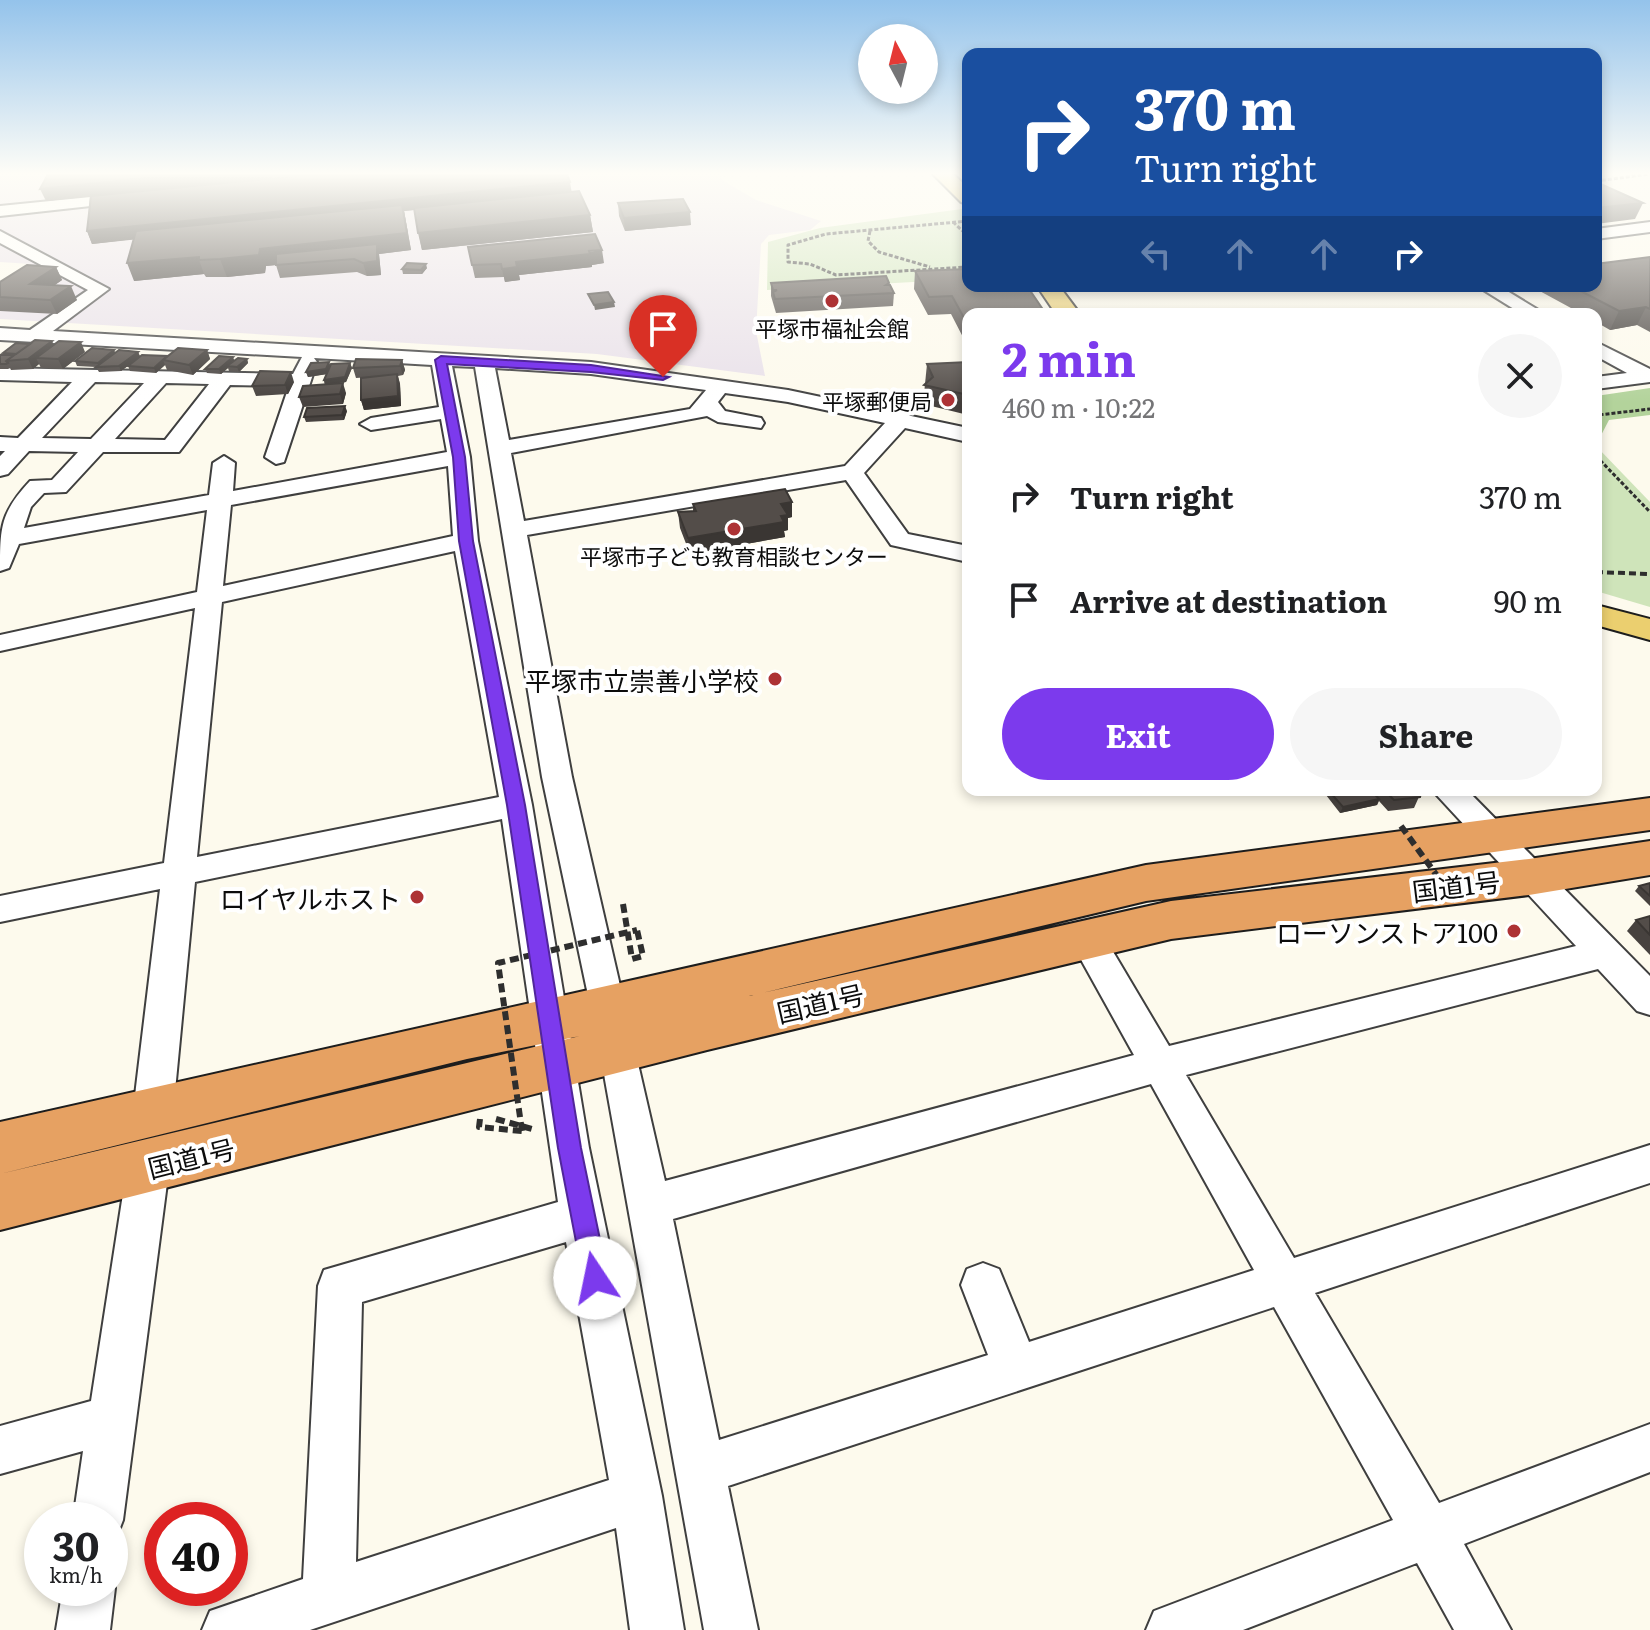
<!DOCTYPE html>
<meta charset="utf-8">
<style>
:root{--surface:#fff;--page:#f6f6f6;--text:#202124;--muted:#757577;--accent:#7c3aed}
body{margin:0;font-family:Literata,"Noto Sans JP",serif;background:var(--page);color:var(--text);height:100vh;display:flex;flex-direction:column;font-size:30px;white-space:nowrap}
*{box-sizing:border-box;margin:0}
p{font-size:26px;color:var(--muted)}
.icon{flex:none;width:44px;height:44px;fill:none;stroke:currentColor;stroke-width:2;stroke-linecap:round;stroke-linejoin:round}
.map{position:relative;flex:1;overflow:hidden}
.sheet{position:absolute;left:962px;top:308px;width:640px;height:488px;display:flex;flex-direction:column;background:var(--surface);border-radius:16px;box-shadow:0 4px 12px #0003}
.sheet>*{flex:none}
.guide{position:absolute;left:962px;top:48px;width:640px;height:244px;border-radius:16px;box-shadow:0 4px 12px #0003;background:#1a4fa0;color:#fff;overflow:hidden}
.needle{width:52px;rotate:353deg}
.controls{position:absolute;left:858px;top:24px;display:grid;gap:16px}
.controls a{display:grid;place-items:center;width:80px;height:80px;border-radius:50%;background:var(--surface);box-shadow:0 4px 12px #0003;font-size:40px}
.speed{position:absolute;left:24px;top:1502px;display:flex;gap:16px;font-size:40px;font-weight:700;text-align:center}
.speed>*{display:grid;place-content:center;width:104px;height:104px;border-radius:50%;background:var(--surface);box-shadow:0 4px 12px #0003;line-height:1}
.speed small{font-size:20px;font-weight:400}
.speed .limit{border:12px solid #d22;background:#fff;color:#111}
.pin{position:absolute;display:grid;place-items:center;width:68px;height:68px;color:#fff;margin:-82px -34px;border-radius:50% 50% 50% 0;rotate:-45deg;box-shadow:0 0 8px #0007}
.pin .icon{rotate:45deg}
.me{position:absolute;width:88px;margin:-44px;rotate:349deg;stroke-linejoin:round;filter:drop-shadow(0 0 6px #0008)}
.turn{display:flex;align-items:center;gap:28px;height:168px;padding:0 40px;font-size:36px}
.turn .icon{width:104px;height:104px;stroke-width:2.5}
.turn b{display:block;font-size:56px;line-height:68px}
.lanes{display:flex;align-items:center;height:76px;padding:0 40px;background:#0003;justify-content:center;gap:40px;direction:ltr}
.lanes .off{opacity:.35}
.round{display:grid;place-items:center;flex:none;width:84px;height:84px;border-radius:42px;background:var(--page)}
.headline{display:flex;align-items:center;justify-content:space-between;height:136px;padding:0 40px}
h1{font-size:48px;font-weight:700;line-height:60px;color:var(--accent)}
.cta{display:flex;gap:16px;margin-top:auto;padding:16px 40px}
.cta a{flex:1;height:92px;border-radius:48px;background:var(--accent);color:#fff;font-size:32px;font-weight:700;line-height:92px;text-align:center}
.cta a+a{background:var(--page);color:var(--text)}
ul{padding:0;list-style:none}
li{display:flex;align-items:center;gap:24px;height:104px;padding:0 40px}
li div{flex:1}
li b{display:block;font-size:30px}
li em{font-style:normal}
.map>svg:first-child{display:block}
</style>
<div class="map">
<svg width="1650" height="1630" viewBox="0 0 1650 1630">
<rect width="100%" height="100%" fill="#fdfaed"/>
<!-- industrial -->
<polygon fill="#e9e1ea" points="0,174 720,174 722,180 756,200 821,221 810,230 769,235 761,244 756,331 765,376 597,354 0,319 0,285 31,264 0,262"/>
<!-- green -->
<g fill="#cfe4ba">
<polygon points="962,209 968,211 968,279 767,290 768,242 820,228"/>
<polygon points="1596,446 1650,502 1650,607 1596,591"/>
</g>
<!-- forest -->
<polygon fill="#b3d39b" points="1650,388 1650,415 1609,420 1596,445 1596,396"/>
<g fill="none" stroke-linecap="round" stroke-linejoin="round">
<!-- minor casing -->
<g stroke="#3f3f3f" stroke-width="4">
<g id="minor">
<polygon points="131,193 136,195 136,201 0,216 0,206"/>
<polygon points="1650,222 1650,232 1596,239 1596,229"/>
<path d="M0 231 109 289 53 331 591 362 788 390 968 428V442L905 428 864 473 908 534 968 546V562L891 545 846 480 527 535 572 777 665 1181 1134 1055 1069 938 1075 928 1087 924 1099 928 1169 1046 1576 946 1432 790H1467L1650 976V1015L1637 1011 1598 969 1186 1075 1294 1258 1650 1145V1183L1315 1293 1439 1503 1650 1424V1472L1464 1544 1511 1630H1454L1417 1563 1243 1630H1146L1154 1611 1393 1520 1274 1307 728 1486 758 1630H704L600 1052 542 777 475 367 452 366 470 457 478 541 532 805 589 1148 662 1496 684 1630H630L616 1528 310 1630H202L210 1611 303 1579 318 1286 324 1270 558 1202 502 819 195 882 173 1112 167 1125 153 1130 139 1125 133 1112 160 889 0 922V896L164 863 195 608 0 651V635L197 592 207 510 19 544 9 568 0 571C0 528 0 513 30 481L52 480 78 452 29 451 8 474 0 476V456L5 451H0V437L18 438 72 382 0 380V368L293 374 302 357 0 340V328L30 330 88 290 0 243ZM314 358 432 365 439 407 371 418 360 424 371 430 441 419 447 452 233 491 235 463 224 456 213 463 209 495 24 528 31 507 44 493 66 492 103 452H179L230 385 289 386 265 457 276 464 284 462 317 362ZM495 368 591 374 706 390 690 409 509 440ZM95 382 144 383 91 439 42 438ZM166 383 209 384 165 440 115 439ZM725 393 788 402 885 423 845 466 524 521 511 453 707 416 718 422 761 428 764 423 761 418 725 411 718 402ZM448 466 453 536 223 586 231 505ZM455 551 499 797 197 857 222 602ZM1151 1084 1254 1270 1029 1342 999 1269 983 1263 967 1269 961 1285 988 1355 719 1440 673 1219ZM566 1242 609 1480 356 1562 362 1302Z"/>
<polygon points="1477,286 1499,286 1545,314 1522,314"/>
<polygon points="1596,342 1650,369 1650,382 1596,389 1596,377 1627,373 1596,356"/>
<polygon points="148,1149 163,1154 169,1168 123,1520 116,1538 110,1540 110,1520 73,1520 83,1451 0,1474 0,1426 91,1401 127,1168 133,1154"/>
<polygon points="110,1575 115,1588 110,1630 56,1630 63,1588 110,1588"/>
</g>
</g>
<!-- major casing -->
<g stroke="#1d1d1d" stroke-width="4">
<g id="major">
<polygon points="933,174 953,174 968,188 968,204 961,202"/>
<polygon points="1037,286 1059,286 1080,314 1056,314"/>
<polygon points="1596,605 1650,619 1650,640 1596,625"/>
</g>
</g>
<!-- highway casing -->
<g stroke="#1d1d1d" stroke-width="4">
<polygon id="highway" points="1650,798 1650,830 1146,901 749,996 1171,901 1529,859 1650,841 1650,875 1529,895 1171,939 707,1050 0,1230 0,1174 580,1036 467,1059 0,1174 0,1122 1146,865"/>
</g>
<!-- path-far2 -->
<g stroke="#2e2e2e" stroke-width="3" stroke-dasharray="4 2" stroke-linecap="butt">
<polyline points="1596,181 1650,174"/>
<polyline points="968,221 826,234 788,245 788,262 810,264 836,275 968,267"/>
<polyline points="953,222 968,236"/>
<polyline points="870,231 868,241 879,252 930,267"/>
<polyline points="1596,419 1598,415 1650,409"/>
<polyline points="1596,456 1650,512"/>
</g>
<!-- path-far1 -->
<polyline stroke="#2e2e2e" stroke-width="4" stroke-dasharray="7 4" stroke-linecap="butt" points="1596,572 1650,574"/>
<!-- path -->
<g stroke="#2e2e2e" stroke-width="6" stroke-dasharray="9 5" stroke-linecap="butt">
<polyline points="623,904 632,959 643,956 637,930"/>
<polyline points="480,1119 479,1127 522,1131"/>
<polyline points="496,1119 532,1129"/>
</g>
<!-- minor -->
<use href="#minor" fill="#fff" fill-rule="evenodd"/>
<!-- major -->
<use href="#major" fill="#ebcf6f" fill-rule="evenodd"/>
<!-- highway -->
<use href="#highway" fill="#e6a162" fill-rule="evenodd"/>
<!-- path-bridge -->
<g stroke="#2e2e2e" stroke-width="6" stroke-dasharray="9 5" stroke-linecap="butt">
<polyline points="1401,826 1456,902"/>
<polyline points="522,1131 498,963 637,930"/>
</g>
</g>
<!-- wall -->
<g fill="#47423f">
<polygon points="48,174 571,191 590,215 593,232 422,250 414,210 404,211 411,250 379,254 381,275 367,276 357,272 280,278 276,265 266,266 265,273 227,277 206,277 204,274 134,281 134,239 92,244 87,231 90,196 46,201"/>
<polygon points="618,203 691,225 625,231 619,216"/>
<polygon points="468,247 604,263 592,265 592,267 519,275 520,280 505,282 504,277 475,278"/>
<polygon points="1650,257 1650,332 1637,325 1610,330 1596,322 1596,314 1582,314 1536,289 1538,286 1596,286"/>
<polygon points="56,267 62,280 55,285 77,300 57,314 0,311 0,282"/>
<polygon points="427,268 422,274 403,274 402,269"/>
<polygon points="968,269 968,343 966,343 951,314 928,315 914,289 915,271"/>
<polygon points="771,283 889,283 894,293 893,306 776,313 771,296"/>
<polygon points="54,345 85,352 63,369 41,368 39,364 33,369 11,370 10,368 8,369 0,369 0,355 4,355 3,353"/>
<polygon points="114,350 115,353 138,352 140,356 167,356 207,350 210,359 193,375 167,370 165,365 156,373 130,371 128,366 129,365 121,371 99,372 96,367 77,366 75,361"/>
<polygon points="247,359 248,363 239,372 229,371 228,368 221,374 207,373 205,369"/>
<polygon points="402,360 405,370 403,375 398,376 400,384 401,406 364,410 361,400 370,377 356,378 353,368"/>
<polygon points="968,362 968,415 923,404 927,364"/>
<polygon points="350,363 352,368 346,382 330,384 346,393 343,404 303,407 299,397 325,385 324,380 326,374 308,377 306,372 330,366"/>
<polygon points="294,382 288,394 256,396 252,386"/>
<polygon points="347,411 344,420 306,422 304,417"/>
<polygon points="792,502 792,517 788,518 788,530 784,531 785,537 690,554 680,528 678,512 693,511 693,504"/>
<polygon points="1328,790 1422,790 1414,808 1388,811 1379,801 1377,805 1340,813 1326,795"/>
<polygon points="1650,883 1650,906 1635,891 1639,886"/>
<polygon points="1650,916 1650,955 1627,931 1636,920"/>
</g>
<!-- shaded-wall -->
<g fill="#3a3633">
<polygon points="185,174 311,174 46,201 40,189"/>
<polygon points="570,182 572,194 404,211 411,250 379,254 381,275 367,276 363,263 377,254 276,265 266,266 265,273 227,277 220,259 403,211 92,244 87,231"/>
<polygon points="1643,203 1635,219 1596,224 1596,208"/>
<polygon points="690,212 691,225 625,231 624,218"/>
<polygon points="590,215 593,232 422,250 418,233"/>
<polygon points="602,250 604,263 592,265 592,267 519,275 520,280 505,282 502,269 516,262"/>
<polygon points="199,257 199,260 204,274 134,281 127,263"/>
<polygon points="426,264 427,268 422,274 421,270"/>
<polygon points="56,267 62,280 37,297 30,284"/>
<polygon points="71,286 77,300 57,314 50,300"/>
<polygon points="614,302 615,307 595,310 594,305"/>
<polygon points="1646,307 1637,325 1610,330 1619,311"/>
<polygon points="52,341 57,351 36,358 39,364 33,369 28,359"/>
<polygon points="81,342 85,352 63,369 58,359"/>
<polygon points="114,350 116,355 100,367 98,363"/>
<polygon points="207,350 210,359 193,375 189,365"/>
<polygon points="138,352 140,357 121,371 119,366"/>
<polygon points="167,356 163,360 165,365 156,373 154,368"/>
<polygon points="233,357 235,362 227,366 228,368 221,374 219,369"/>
<polygon points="247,359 248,363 239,372 237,367"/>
<polygon points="402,360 405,370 403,375 400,366"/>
<polygon points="329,362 331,367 328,374 308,377 306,372"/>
<polygon points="350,363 352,368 346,382 325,385 324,380"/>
<polygon points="291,372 294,382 288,394 285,385"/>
<polygon points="397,374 400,384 401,406 364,410 361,400"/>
<polygon points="343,383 346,393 343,404 340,394"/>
<polygon points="345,406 347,411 344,420 342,415"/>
<polygon points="792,502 792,517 788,518 788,530 784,531 785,537 690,554 688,538 781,504"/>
<polygon points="1379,799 1377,805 1340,813 1343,807"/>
</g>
<!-- building -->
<g fill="#534d49" stroke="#3a3633" stroke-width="2">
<polygon points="48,174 185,174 40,189"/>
<polygon points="318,174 567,174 570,182 87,231 91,196"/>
<polygon points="1596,182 1643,203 1596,208"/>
<polygon points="579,191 590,215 418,233 414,208"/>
<polygon points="683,199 690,212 624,218 618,203"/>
<polygon points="402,205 407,233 260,249 259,255 220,259 199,260 199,257 127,263 136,231"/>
<polygon points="595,234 602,250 589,251 590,254 516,262 517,267 502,269 501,264 472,265 468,247"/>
<polygon points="377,244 377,261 363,263 354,259 276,265 276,254"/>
<polygon points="1650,257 1650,309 1646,307 1619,311 1571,286 1596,286 1596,264"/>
<polygon points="407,263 426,264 421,270 402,269"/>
<polygon points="27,265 56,267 30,284 71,286 50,300 0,297 0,282"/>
<polygon points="968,269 968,286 1027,286 1046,314 968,314 968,325 952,296 929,297 915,271"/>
<polygon points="886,276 889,283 886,285 890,285 894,293 775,299 773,292 777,290 773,290 771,283"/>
<polygon points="608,292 614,302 594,305 588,294"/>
<polygon points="35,340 52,341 28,359 6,361"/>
<polygon points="59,341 81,342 58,359 36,358"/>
<polygon points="16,343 30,344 16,354 3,353"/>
<polygon points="92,348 114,350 98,363 75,361"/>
<polygon points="178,348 207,350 189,365 163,360"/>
<polygon points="119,350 138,352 119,366 96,367"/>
<polygon points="0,355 14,355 6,361 8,363 6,364 0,364"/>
<polygon points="142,355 167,356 154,368 128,366"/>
<polygon points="219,356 233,357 219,369 205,369"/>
<polygon points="238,358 247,359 237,367 227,366"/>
<polygon points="356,359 402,360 400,366 353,368"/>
<polygon points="329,362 326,369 306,372 311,363"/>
<polygon points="968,362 968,395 924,385 933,377 927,364"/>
<polygon points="350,363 345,377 324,380 331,364"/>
<polygon points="260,371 291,372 285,385 252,386"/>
<polygon points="397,374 398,396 361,400 361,378"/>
<polygon points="343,383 340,394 299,397 303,386"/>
<polygon points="345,406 342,415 304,417 307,408"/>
<polygon points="785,489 792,502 781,504 788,515 781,516 784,522 688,538 678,512 696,511 693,504"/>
<polygon points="1328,790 1371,790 1379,799 1343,807"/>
<polygon points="1384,790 1422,790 1420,797 1394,800"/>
<polygon points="1650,883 1650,896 1639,886"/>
<polygon points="1650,916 1650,935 1636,920"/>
</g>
<!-- sky -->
<linearGradient id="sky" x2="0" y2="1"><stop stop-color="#94c3eb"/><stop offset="0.43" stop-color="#fefdf7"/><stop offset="1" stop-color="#fefdf7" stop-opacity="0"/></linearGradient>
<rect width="1650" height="403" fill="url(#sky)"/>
<!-- route -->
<polygon fill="#7c3aed" stroke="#51269a" stroke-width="2" points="441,356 591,365 669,377 663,380 591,372 447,364 465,457 473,541 525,805 581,1148 608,1278 604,1287 595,1291 586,1287 583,1278 558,1148 507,805 459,541 453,457 435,360"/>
<!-- markers -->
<g fill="#ad3235" stroke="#fff" stroke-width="3">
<circle cx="832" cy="301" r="8"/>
<circle cx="948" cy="400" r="8"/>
<circle cx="734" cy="529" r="8"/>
<circle cx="775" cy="679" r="8"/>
<circle cx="417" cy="897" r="8"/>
<circle cx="1514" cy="931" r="8"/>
</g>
<g text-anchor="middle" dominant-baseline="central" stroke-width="8" stroke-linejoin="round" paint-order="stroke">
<!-- far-poi labels -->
<g font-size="22" fill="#0c0c0c" stroke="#fff">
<text x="832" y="327">平塚市福祉会館</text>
<text x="932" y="400" text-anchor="end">平塚郵便局</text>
<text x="734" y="555">平塚市子ども教育相談センター</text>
</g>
<!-- poi labels -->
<g font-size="26" fill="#0c0c0c" stroke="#fff" text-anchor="end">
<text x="759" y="679">平塚市立崇善小学校</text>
<text x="401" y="897">ロイヤルホスト</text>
<text x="1498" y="931">ローソンストア100</text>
</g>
<!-- street labels -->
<g font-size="26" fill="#0c0c0c" stroke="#fff">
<text transform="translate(1456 885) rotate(-7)">国道1号</text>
<text transform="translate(820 1002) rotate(-13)">国道1号</text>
<text transform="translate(191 1157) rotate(-14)">国道1号</text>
</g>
</g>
</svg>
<div class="controls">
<a><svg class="needle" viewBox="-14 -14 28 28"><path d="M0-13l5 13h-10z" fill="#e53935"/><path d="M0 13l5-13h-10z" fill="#757577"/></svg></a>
</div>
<div class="speed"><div>30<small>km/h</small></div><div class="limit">40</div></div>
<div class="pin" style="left:663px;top:377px;background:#d93025"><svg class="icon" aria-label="arrive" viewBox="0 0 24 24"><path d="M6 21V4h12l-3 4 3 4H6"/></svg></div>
<svg class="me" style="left:595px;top:1278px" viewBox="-20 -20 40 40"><circle r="19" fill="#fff"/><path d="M0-13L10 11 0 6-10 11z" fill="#7c3aed"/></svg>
<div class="guide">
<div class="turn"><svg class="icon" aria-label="right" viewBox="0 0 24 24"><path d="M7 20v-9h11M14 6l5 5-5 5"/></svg><div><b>370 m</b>Turn right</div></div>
<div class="lanes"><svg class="icon off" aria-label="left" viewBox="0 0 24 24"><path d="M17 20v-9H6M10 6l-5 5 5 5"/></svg><svg class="icon off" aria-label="ahead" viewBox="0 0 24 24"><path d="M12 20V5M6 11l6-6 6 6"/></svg><svg class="icon off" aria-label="ahead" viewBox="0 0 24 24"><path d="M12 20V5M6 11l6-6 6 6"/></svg><svg class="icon" aria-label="right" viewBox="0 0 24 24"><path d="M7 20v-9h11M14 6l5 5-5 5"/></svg></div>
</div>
<section class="sheet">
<div class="headline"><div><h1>2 min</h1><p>460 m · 10:22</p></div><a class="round"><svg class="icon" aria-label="close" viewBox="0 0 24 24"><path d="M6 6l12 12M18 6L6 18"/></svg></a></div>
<ul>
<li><svg class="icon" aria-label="right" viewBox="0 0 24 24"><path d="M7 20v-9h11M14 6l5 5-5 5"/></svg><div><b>Turn right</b></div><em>370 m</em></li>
<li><svg class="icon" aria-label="arrive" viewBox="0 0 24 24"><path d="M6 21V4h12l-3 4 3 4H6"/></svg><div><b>Arrive at destination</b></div><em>90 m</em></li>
</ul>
<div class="cta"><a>Exit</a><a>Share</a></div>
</section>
</div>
